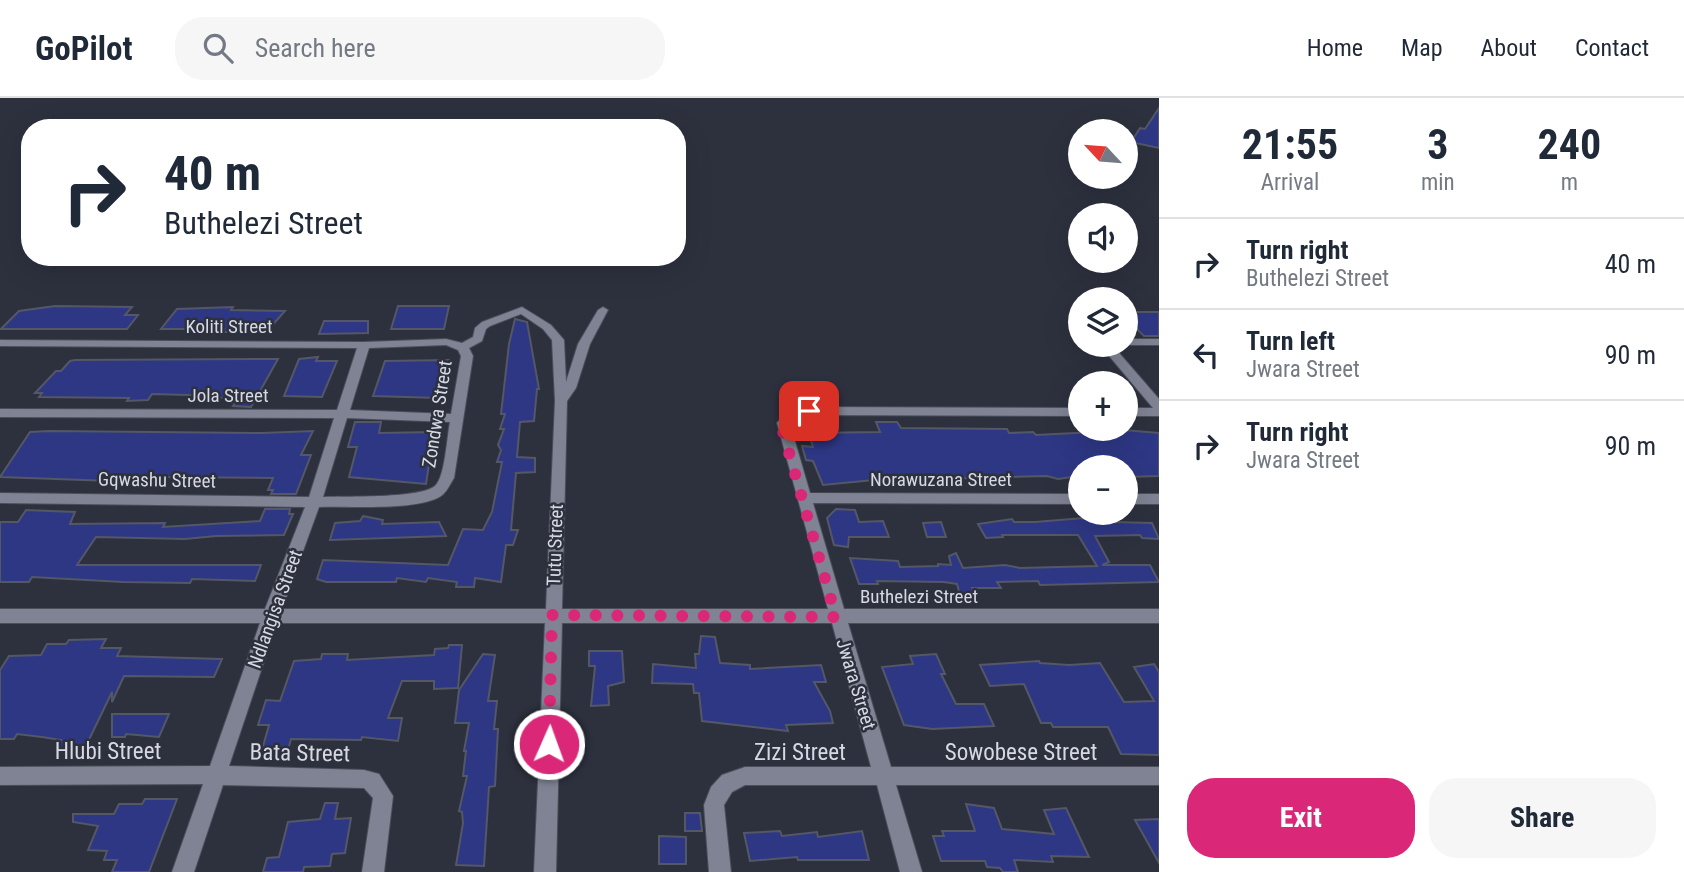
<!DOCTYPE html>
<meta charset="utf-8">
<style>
:root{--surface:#fff;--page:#f6f6f7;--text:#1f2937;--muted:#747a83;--line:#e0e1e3;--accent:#db2777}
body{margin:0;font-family:"Roboto Condensed",sans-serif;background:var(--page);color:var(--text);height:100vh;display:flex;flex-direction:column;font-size:26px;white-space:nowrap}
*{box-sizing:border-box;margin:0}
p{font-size:23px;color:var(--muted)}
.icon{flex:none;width:38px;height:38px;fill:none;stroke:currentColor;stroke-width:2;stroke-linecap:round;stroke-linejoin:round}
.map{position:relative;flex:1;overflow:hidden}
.side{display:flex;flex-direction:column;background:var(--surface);width:525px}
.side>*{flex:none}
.banner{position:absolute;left:21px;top:21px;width:665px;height:147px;border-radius:28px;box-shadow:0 7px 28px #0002;background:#fff;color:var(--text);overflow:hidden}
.needle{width:46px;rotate:296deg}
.buttons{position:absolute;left:1068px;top:21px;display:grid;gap:14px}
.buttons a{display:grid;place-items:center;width:70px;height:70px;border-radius:50%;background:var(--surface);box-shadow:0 7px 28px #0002;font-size:35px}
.pin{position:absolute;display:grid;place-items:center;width:60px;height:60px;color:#fff;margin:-30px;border-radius:14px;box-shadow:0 4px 10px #0006}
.me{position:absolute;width:77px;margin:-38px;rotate:2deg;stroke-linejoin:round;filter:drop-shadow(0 0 5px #0008)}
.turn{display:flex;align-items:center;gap:24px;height:147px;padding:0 28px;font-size:32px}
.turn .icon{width:91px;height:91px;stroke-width:2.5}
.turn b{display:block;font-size:49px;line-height:60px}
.eta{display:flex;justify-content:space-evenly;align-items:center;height:119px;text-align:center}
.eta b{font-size:42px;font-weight:700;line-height:49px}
.action{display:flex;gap:14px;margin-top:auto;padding:14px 28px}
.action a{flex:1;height:80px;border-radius:28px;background:var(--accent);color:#fff;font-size:28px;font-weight:700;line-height:80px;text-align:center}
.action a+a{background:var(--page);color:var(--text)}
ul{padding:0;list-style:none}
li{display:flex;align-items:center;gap:21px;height:91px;padding:0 28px;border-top:2px solid var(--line)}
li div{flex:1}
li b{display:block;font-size:26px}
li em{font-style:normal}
header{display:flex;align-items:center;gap:42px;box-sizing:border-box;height:98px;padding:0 35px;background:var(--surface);border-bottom:2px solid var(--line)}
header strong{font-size:33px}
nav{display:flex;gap:38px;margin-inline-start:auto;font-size:24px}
.search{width:490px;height:63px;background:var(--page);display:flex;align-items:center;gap:18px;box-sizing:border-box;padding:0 24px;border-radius:28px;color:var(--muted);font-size:26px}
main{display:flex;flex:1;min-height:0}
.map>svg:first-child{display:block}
</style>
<header>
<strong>GoPilot</strong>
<div class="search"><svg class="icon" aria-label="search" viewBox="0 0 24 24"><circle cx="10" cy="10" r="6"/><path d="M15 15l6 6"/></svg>Search here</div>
<nav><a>Home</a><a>Map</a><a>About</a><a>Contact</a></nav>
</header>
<main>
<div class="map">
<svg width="1159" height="774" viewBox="0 0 1159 774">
<rect width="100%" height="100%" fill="#2d313e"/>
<!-- building -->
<g fill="#2e3784" stroke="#535766" stroke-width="2">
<polygon points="1159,10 1159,50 1131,44 1140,30 1145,31"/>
<polygon points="55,208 132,209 125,217 138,217 127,231 1,231 19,213"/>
<polygon points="398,208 449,208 444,231 391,231"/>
<polygon points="233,209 231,212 285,213 269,231 240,231 238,234 222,234 224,231 161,231 177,211"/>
<polygon points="1125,214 1159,214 1159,238 1144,238 1135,229 1125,229"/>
<polygon points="515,221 527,224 539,291 537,291 534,323 520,324 517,359 535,360 535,374 516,375 511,432 518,432 513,447 506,447 501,484 475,480 474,489 456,489 457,484 428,480 426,484 397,480 396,484 326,484 317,481 323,462 448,467 463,431 483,432 492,414 502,364 497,364 501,352 498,347 504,331 500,331 505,316 501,316 509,246"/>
<polygon points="324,223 368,223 368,235 319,236"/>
<polygon points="318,259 316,263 337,263 322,299 284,298 299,261"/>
<polygon points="278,261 251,309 233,308 238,301 188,297 152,296 148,302 127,303 129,300 39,299 42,295 35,295 56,273 61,273 70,263 75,262"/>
<polygon points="449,262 439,300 373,298 385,263"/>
<polygon points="355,324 381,324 379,335 434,334 426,386 349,379 357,349 348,349"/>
<polygon points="876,324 897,324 901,330 1007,331 1009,335 1033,334 1036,337 1114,333 1112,331 1159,335 1159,378 1126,379 1125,369 1080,369 1080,378 1058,381 1047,378 936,381 905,379 823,387 813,363 806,362 802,348 813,349 809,335 880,334"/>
<polygon points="49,333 262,335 313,333 301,357 311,357 296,396 271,396 273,392 268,392 273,380 163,379 160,382 110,386 111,383 0,379 30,334"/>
<polygon points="265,411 290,411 289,416 293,416 284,437 216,438 185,441 96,439 77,467 261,467 255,483 192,481 190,485 123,484 32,479 29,484 0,484 0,424 18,424 26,412 75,414 70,426 165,425 163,429 260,423"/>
<polygon points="836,411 855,412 859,424 883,423 889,439 849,439 848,449 834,447 827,420"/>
<polygon points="363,418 383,422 382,426 439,424 446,438 330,442 335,425 360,423"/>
<polygon points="1084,420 1095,424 1111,422 1113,424 1152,425 1159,441 1142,440 1140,437 1095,438 1109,464 1102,467 1150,467 1159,484 1040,487 1038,483 997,484 1001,490 972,490 976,497 960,497 957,486 944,484 877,483 878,486 859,486 850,460 898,463 900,469 938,468 938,466 951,467 949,458 956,455 963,470 1005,467 1020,470 1097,468 1078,437 1002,437 1003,439 986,440 978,426 1012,421 1014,424 1035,424"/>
<polygon points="941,424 946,439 927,439 923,425"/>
<polygon points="701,538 715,539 720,565 750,567 750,571 821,567 826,584 814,584 830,613 833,625 786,627 788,633 702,623 699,595 694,595 693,586 652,585 653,566 696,570 695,556 699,556"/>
<polygon points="106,541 101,550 121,550 117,558 222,561 214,579 124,578 112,604 112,594 85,650 56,651 61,642 42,639 17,636 14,641 0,641 0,572 9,558 41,557 47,546 66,546 69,542"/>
<polygon points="449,547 462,547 458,590 434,591 434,583 402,583 388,620 402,620 398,643 362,639 361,642 291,641 288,652 262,652 269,627 258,627 266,602 280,603 294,563 321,561 322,556 348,556 347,562 434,557 435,551 448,550"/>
<polygon points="589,553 622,553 624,584 608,588 609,607 591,608 595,568 589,568"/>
<polygon points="483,556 495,557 488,603 497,603 494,631 498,631 495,688 489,689 484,768 456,767 463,725 462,714 459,713 467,678 463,678 466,653 464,653 469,625 455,625 459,592"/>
<polygon points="936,556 945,576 941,576 956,606 984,606 994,628 932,631 904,627 882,569 913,566 910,558"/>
<polygon points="1039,563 1040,565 1069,567 1100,565 1124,604 1154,603 1134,569 1154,566 1159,574 1159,657 1121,656 1108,629 1053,629 1051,625 1041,625 1024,586 990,588 980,567"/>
<polygon points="112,616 169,616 159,639 126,636 125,639 112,639"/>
<polygon points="145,701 177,701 149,774 112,774 117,762 104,762 107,753 88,752 98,728 73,724 73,716 114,716 119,706 142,706"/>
<polygon points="325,705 338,705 335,721 351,720 345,755 332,756 330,768 304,769 303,774 263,774 267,760 279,759 288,724 320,721"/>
<polygon points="966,706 994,710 1002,731 1054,736 1044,712 1066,710 1089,759 1051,758 1053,764 1014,762 1018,774 1003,774 1000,770 987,769 985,763 941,763 933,738 944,738 942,733 975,733"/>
<polygon points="685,715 700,715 702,733 685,733"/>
<polygon points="1159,721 1159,765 1135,722"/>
<polygon points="780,733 782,738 817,734 818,739 862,733 869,762 798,762 797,759 750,763 744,735"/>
<polygon points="659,738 686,739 686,766 659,766"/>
</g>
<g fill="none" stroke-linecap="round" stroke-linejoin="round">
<!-- minor casing -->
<g stroke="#4c4f5a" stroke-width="2">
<g id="minor">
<path d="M522 209 551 227 564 242 566 284 578 246 598 212 603 209 608 212 590 246 576 290 567 303 562 511H828L777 325 787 313 809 309 1080 310V318L809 317 795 319 790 326 810 395 1080 396V406L813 405 844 511H1159V525H848L891 669H1159V687H896L922 774H900L877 687H745L732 694 724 707 731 774H709L704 707 711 689 722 677 745 669H871L832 525H562L556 774H534L545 525H277L229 668 364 672 379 676 393 698 384 774H362L373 700 364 690 223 687 194 774H172L203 686 0 687V669L210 668 260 525H0V511H265L305 409 0 405V395L309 399 334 320 0 319V311L337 312 357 250 0 248V242L364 244 446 241 462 245 473 239 475 230 482 224ZM521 216 543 231 552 242 555 303 546 511H282L319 409C348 408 419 413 441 398 447 394 450 386 454 380L473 258 469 250 482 243 486 231 490 228ZM446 247 458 252 461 258 451 316 350 312 369 250ZM347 320 450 324C447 339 445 377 436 387 423 401 344 398 323 399Z"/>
<polygon points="1125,241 1159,241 1159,247 1122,247 1125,247"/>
<polygon points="1107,247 1119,247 1120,256 1159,301 1159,318 1125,318 1125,310 1153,310 1110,259"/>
<rect x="1125" y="396" width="34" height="10"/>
</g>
</g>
<!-- minor -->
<use href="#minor" fill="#7f8393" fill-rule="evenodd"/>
</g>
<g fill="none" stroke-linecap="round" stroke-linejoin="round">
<!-- route -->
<path stroke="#db2777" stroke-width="12" stroke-dasharray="0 21.6" d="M549 646 552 517 836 519 782 330C784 316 797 315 809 313"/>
</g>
<g text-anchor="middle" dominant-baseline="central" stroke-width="5" stroke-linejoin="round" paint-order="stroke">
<!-- street labels -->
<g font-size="19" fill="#d6d9e2" stroke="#2d313e">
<text x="229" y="228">Koliti Street</text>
<text x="228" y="297">Jola Street</text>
<text transform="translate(437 316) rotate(-81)">Zondwa Street</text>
<text x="941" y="381">Norawuzana Street</text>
<text transform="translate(157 382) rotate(1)">Gqwashu Street</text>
<text transform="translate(555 447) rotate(-88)">Tutu Street</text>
<text x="919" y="498">Buthelezi Street</text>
<text transform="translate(275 511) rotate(-70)">Ndlangisa Street</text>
<text transform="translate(856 586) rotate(73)">Jwara Street</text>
</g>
<!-- near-street labels -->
<g font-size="23" fill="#d6d9e2" stroke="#2d313e">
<text x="108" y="653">Hlubi Street</text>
<text x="800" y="654">Zizi Street</text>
<text x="1021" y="654">Sowobese Street</text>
<text transform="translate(300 655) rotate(1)">Bata Street</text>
</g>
</g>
</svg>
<div class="buttons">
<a><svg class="needle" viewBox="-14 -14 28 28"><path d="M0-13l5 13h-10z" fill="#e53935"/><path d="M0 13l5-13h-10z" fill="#747a83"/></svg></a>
<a><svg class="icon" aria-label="sound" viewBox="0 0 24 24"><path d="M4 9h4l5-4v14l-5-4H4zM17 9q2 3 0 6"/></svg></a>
<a><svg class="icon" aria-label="layers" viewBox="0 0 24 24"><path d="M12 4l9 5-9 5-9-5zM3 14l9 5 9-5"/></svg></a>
<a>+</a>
<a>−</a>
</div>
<div class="pin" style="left:809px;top:313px;background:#d93025"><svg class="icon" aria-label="arrive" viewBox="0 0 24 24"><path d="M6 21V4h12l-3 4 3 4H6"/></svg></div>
<svg class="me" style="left:549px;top:646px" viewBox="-20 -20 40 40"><circle r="17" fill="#db2777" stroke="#fff" stroke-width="3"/><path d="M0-11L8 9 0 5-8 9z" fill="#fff"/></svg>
<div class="banner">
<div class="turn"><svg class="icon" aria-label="right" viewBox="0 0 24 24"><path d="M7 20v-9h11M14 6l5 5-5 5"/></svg><div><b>40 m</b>Buthelezi Street</div></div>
</div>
</div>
<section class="side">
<div class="eta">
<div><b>21:55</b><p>Arrival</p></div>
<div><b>3</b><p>min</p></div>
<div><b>240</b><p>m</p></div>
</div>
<ul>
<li><svg class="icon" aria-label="right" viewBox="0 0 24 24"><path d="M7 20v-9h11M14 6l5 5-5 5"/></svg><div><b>Turn right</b><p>Buthelezi Street</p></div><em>40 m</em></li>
<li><svg class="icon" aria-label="left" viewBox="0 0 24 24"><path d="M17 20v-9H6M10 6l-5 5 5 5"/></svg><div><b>Turn left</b><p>Jwara Street</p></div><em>90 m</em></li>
<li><svg class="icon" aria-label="right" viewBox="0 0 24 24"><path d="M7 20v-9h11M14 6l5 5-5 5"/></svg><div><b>Turn right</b><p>Jwara Street</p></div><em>90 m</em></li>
</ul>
<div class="action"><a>Exit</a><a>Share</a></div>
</section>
</main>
